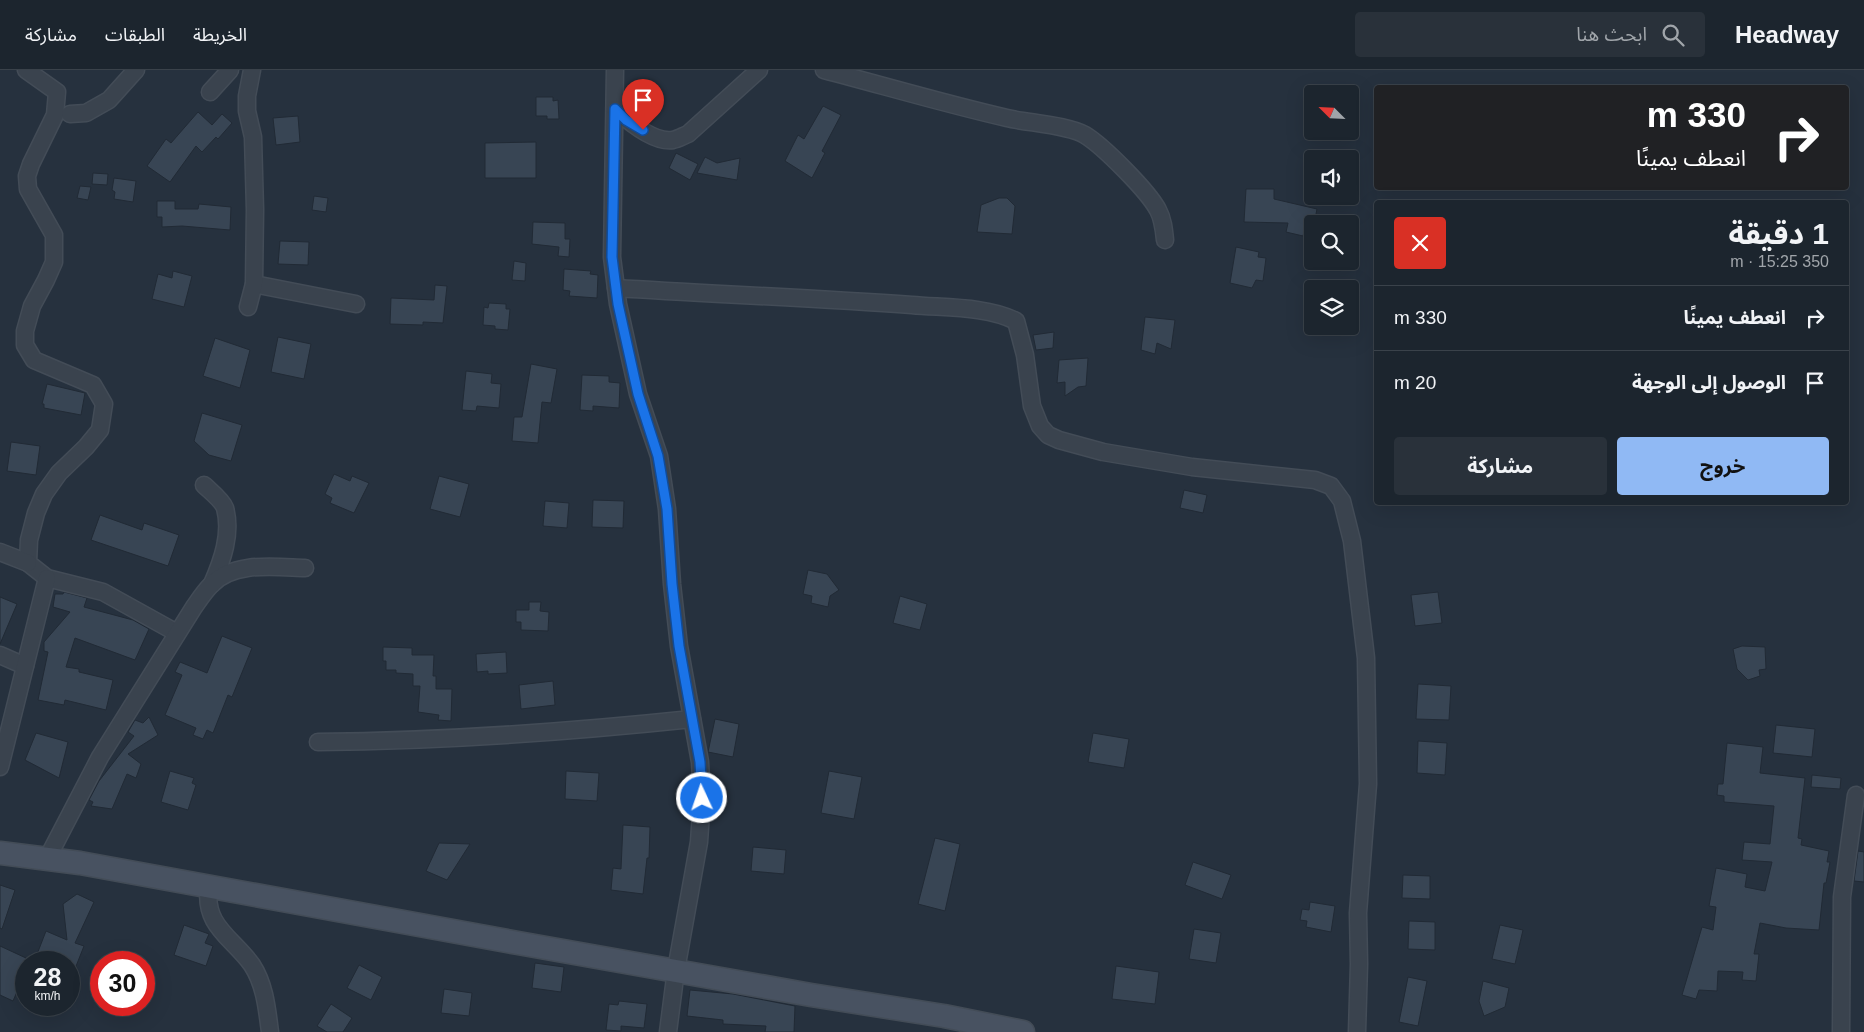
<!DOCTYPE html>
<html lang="ar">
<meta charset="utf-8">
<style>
:root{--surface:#1c252e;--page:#29313a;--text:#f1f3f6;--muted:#a0a5aa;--line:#3a424a;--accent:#90b9f4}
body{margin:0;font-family:Helvetica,"Noto Sans Arabic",sans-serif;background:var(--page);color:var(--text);direction:rtl;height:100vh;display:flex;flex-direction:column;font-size:19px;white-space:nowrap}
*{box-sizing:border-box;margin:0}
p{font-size:16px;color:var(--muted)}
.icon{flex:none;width:28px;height:28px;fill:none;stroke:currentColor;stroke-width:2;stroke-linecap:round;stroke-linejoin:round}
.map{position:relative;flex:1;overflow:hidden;direction:ltr}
.panel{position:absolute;left:1374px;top:130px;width:475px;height:305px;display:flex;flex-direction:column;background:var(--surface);border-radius:5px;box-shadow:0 5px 20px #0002,0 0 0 1px var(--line);direction:rtl}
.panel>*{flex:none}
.guide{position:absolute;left:1374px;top:15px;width:475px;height:105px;border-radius:5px;box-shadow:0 5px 20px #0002,0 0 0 1px var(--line);direction:rtl;background:#202124;color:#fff;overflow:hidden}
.needle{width:32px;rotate:294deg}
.controls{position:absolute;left:1304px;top:15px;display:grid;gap:10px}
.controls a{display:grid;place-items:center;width:55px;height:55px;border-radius:5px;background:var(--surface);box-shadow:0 5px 20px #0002,0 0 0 1px var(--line);font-size:25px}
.speed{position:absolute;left:15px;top:881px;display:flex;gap:10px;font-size:25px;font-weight:700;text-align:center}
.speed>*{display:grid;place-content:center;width:65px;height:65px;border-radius:50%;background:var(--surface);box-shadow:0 5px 20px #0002,0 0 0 1px var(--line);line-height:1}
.speed small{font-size:12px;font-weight:400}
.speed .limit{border:8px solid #d22;background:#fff;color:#111}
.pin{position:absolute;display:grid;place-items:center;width:42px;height:42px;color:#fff;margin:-51px -21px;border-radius:50% 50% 50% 0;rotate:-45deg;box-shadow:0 0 5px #0007}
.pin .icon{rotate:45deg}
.me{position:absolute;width:55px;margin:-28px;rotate:357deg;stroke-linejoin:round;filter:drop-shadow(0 0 4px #0008)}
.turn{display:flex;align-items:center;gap:18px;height:105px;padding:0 20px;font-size:22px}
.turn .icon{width:65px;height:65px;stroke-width:2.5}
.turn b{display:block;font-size:35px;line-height:42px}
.round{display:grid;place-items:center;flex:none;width:52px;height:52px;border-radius:5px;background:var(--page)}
.summary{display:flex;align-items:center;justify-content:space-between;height:85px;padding:0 20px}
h1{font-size:30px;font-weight:700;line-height:38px}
.primary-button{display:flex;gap:10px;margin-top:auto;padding:10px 20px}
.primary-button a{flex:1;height:58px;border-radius:5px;background:var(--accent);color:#111;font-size:20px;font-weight:700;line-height:58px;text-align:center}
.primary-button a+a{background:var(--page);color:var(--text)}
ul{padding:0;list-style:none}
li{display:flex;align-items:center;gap:15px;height:65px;padding:0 20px;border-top:1px solid var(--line)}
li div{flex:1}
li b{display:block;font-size:19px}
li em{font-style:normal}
header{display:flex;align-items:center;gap:30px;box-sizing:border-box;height:70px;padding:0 25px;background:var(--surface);border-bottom:1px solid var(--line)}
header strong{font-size:24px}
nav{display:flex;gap:28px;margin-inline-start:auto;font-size:18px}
.search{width:350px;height:45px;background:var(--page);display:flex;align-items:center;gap:12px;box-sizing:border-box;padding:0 18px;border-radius:5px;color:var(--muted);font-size:19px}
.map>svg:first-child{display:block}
</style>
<header>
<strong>Headway</strong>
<div class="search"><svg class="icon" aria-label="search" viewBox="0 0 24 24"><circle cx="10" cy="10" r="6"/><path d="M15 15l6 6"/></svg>ابحث هنا</div>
<nav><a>الخريطة</a><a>الطبقات</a><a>مشاركة</a></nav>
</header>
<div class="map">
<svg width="1864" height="962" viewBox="0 0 1864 962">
<rect width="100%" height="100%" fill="#26313e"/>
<!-- building -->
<g fill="#384554" stroke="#212a35">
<polygon points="536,27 553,27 553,31 558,30 559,49 547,49 547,46 536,46"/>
<polygon points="823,36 841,45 822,81 825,83 812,108 785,91 798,65 804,69"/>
<polygon points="198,42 212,55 222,44 232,53 218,69 216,67 202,82 196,76 170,112 147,96 166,69 171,73"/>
<polygon points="298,46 300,72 276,75 273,48"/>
<polygon points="536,72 536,108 485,108 485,73"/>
<polygon points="676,83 698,94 690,110 669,98"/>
<polygon points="705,87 717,93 740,88 737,110 697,103"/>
<polygon points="93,103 108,104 107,115 92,114"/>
<polygon points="114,108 136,111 133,132 114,129 115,122 112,120"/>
<polygon points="80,116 91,117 88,130 77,128"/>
<polygon points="1246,119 1274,119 1274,129 1317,139 1314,154 1312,154 1312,163 1304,162 1303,166 1286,162 1288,153 1244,152"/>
<polygon points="314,126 328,128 326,142 312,140"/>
<polygon points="999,128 1007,128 1015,136 1012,164 977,162 981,135"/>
<polygon points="157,131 175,131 175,139 198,139 199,134 231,137 230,160 182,156 162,157 162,147 157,147"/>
<polygon points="533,152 565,153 565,169 570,169 569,187 558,186 559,177 532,174"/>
<polygon points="280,171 309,172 308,195 278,194"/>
<polygon points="1236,177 1259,182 1258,187 1266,188 1263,211 1256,210 1252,218 1230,213"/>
<polygon points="514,191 526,193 525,211 512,210"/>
<polygon points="564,199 591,201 590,204 598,205 597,228 569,226 570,221 563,220"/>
<polygon points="173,201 192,206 184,237 152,229 158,204 172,208"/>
<polygon points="435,215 447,216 443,253 423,252 423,255 390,254 391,228 434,230"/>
<polygon points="489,233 506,234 506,239 510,239 508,260 495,259 495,256 483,255 484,237 488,238"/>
<polygon points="1145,247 1175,250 1171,279 1157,273 1155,284 1141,280"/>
<polygon points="1054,262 1053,278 1036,280 1033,265"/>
<polygon points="278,267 311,274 304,309 271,302"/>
<polygon points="215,268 250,280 240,318 203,306"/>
<polygon points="1088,288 1086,316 1078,317 1065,326 1065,312 1057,313 1059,290"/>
<polygon points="531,294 557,299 551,333 542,332 538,373 512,371 514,347 522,347"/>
<polygon points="466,301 492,304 491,313 501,314 499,338 477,336 476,341 462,340"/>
<polygon points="582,305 609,306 609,312 620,313 619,338 593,336 593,341 580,340"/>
<polygon points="47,314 85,323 81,345 44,338 44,334 42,334"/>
<polygon points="202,343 242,355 231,391 209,385 194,371"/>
<polygon points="11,372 40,376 36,405 7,401"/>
<polygon points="334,404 350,411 352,406 369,413 354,443 330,433 332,428 325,424"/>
<polygon points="439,406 469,414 460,447 430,439"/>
<polygon points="1184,420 1207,425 1203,443 1180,438"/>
<polygon points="593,430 624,431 623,458 592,457"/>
<polygon points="545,431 569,433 567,458 543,456"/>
<polygon points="100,445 142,460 144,453 179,465 168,496 91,470"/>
<polygon points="808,500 827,504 839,520 830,526 828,537 811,533 812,526 803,524"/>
<polygon points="64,522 87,528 84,537 133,550 149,559 135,590 75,568 66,597 79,599 79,602 113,610 106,640 65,630 64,635 38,630 48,582 44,581 44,572 70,542 53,537 55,524 63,524"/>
<polygon points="1438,522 1442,553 1415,556 1411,525"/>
<polygon points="900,526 927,534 920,560 893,553"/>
<polygon points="0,527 17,534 0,574"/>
<polygon points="529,532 541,532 540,541 549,542 548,561 521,560 521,552 516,552 516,540 529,540"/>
<polygon points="222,566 252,578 232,627 228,625 213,663 207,660 203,669 193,665 196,658 165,645 182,605 175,602 180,592 207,603"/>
<polygon points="1742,576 1765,577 1766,599 1759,600 1760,606 1748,610 1737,599 1733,579"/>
<polygon points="383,577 412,578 412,585 434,585 433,606 436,606 436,619 452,619 451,651 438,650 439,645 418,642 420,616 413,616 413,604 396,603 396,600 386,600 386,591 383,591"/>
<polygon points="506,582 507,603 488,604 488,601 477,602 476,584"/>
<polygon points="553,611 555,635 521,639 519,615"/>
<polygon points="1418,614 1451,616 1449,650 1416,649"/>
<polygon points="149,647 158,665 128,684 141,694 136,708 127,704 112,739 91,736 93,732 89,730 99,711 134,666 128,662 135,650 143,653"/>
<polygon points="715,649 739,654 733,687 708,682"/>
<polygon points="1776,655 1815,659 1812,687 1773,683"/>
<polygon points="36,663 68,672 59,708 25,690"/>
<polygon points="1093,663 1129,669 1124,698 1088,692"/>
<polygon points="1418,671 1447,673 1445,705 1417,703"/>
<polygon points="1727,673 1763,677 1760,703 1805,708 1798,768 1802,769 1801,775 1829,781 1827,792 1830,792 1826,813 1824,813 1819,860 1786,858 1760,853 1754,884 1759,884 1756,911 1742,910 1743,902 1718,901 1717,921 1699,920 1696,929 1682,925 1702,857 1713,860 1716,837 1709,836 1716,798 1747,804 1745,817 1765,821 1772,792 1742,790 1744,772 1770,774 1774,736 1724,732 1724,726 1717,725 1718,714 1723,714"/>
<polygon points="170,701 194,708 192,713 196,715 188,740 161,732"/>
<polygon points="566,701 599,703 597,731 565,729"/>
<polygon points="829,701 862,707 854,749 821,743"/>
<polygon points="1812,705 1841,708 1840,719 1811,717"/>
<polygon points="623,755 650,757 649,788 647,788 643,824 611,820 613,798 621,799"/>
<polygon points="935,768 960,774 945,841 918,834"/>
<polygon points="439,773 470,774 447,810 426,801"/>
<polygon points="753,777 786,780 784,804 751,801"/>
<polygon points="1858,781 1864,782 1864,812 1854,811"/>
<polygon points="1193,792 1231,805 1222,829 1185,815"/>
<polygon points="1403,805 1430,806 1430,829 1402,828"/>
<polygon points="0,815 15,820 2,859 0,858"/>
<polygon points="77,824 94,832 75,873 84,876 69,914 69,892 34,892 46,861 67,870 63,834"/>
<polygon points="1310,832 1335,836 1331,862 1306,857 1307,851 1300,850 1302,839 1309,840"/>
<polygon points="1409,851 1435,852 1435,880 1408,879"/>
<polygon points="184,855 209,864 205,873 213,876 206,896 174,885"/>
<polygon points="1500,855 1523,860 1515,894 1492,889"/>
<polygon points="1194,859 1221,863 1216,893 1189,889"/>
<polygon points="0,876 26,888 26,901 13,931 0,925"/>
<polygon points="535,893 564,897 561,922 532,918"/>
<polygon points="359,895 382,907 371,930 347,918"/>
<polygon points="1116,896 1159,902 1155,934 1112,929"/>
<polygon points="1408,907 1427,911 1418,956 1399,952"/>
<polygon points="1483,911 1509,918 1505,937 1484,946 1479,931"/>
<polygon points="444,919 472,923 469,946 441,943"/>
<polygon points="690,920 733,924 795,936 794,962 765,962 766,956 723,954 723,950 687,946"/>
<polygon points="619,931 647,934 644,958 621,956 621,961 606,960 609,934 618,935"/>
<polygon points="331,934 352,948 343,962 327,962 317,956"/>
</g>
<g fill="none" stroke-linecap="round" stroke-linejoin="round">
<!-- street casing -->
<g stroke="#434c57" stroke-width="19">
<g id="street">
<polyline points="26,0 57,22 55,45 31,94 27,106 28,119 54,165 54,192 46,210 32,236 25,261 25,275 34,290 93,315 104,334 100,360 86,377 59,403 44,424 36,443 29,470 28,493 47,508 103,522 177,563"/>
<polyline points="615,0 612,187 618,234 638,324 659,386 667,439 672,514 679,576 700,692 702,728 699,772 676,900 668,962"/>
<path d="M824 0C885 16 946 34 1007 48 1028 53 1068 55 1085 65 1103 76 1148 121 1158 140 1163 149 1164 160 1165 170"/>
<polyline points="210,22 230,0"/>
<path d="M615 39C628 51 654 73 673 70 678 69 683 66 688 64L759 0"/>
<polyline points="70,44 86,43 109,30 136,0"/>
<polyline points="254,214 356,234"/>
<path d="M616 218C714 224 813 228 912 235 944 238 987 236 1016 251L1025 285 1032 336 1040 356 1048 365 1059 370 1103 382 1192 397 1315 410 1331 416 1342 431 1352 471 1366 588 1368 714 1358 843 1359 894 1357 962"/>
<polyline points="248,237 254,214 255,140 253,67 247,41 247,26 252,0"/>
<path d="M204 415C210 421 222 430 225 438 232 464 222 491 212 514"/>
<polyline points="0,482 28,493"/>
<polyline points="0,585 25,596"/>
<path d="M318 672C443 671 568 662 692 649"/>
<polyline points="0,697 47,508"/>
<path d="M47 789 100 687 194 537C199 530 204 522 211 515 233 491 275 497 305 498"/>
<path d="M209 817C203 856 233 868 252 895 265 915 267 939 270 962"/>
<polyline points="1841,962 1842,827 1856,725"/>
</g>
</g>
<!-- secondary casing -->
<g stroke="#434c57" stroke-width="25">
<polyline id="secondary" points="0,783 80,793 518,873 811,925 944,946 1023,962"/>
</g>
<!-- street -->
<use href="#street" stroke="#3a434e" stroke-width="16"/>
<!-- secondary -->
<use href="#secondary" stroke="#485261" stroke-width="22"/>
</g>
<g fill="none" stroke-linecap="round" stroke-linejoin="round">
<!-- route casing -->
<g stroke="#114b97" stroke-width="12">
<polyline id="route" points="643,60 626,50 615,39 612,187 618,234 638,324 658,386 667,439 672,514 679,576 700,692 702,728"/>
</g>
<!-- route -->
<use href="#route" stroke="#1a73e8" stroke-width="9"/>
</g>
</svg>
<div class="controls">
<a><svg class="needle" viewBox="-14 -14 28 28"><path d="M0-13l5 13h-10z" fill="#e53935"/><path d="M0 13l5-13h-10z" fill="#a0a5aa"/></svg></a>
<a><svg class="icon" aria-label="sound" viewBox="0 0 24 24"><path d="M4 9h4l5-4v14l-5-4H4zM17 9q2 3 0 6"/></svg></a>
<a><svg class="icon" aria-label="search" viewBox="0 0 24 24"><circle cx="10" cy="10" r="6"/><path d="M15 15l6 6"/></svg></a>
<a><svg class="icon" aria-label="layers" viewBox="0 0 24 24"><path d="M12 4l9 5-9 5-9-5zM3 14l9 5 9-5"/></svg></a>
</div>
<div class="speed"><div>28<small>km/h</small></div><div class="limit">30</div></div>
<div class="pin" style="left:643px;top:60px;background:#d93025"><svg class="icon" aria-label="arrive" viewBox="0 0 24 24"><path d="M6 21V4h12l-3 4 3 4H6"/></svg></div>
<svg class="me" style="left:702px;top:728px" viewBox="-20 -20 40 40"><circle r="17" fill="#1a73e8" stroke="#fff" stroke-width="3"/><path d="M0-11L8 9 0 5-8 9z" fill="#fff"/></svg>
<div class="guide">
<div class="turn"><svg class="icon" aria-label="right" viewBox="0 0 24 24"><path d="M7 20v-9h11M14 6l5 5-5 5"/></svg><div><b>330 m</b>انعطف يمينًا</div></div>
</div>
<section class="panel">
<div class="summary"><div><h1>1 دقيقة</h1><p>350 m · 15:25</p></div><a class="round" style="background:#d93025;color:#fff"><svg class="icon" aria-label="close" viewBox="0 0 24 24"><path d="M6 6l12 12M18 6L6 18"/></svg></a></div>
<ul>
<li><svg class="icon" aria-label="right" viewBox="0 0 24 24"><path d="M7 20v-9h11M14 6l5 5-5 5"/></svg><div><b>انعطف يمينًا</b></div><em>330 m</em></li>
<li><svg class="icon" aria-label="arrive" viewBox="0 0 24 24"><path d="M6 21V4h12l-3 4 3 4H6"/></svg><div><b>الوصول إلى الوجهة</b></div><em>20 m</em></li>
</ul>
<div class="primary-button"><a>خروج</a><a>مشاركة</a></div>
</section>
</div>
